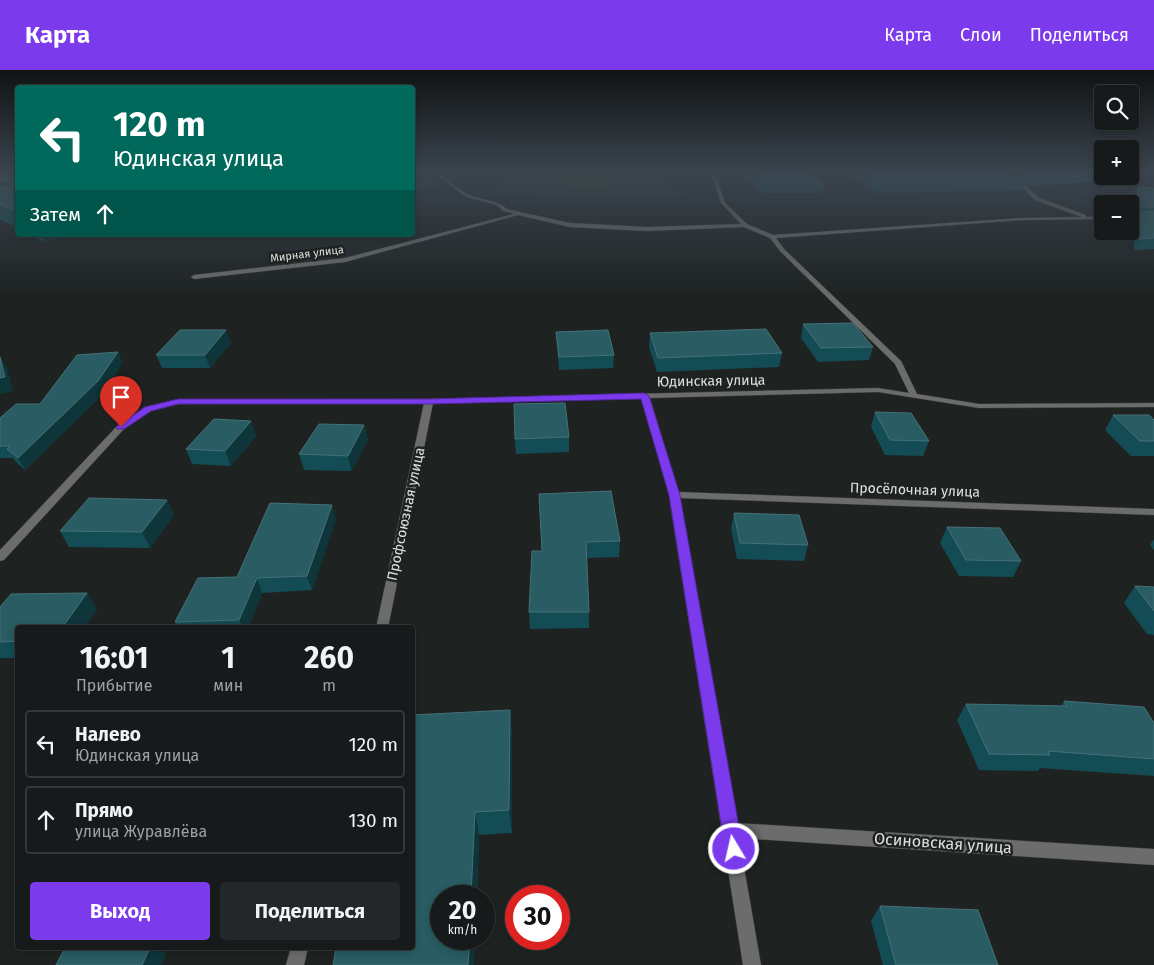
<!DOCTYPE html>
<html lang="ru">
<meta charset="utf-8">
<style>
:root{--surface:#161a1a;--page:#232727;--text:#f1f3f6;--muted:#9ea1a2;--line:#353839;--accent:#7c3aed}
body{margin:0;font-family:"Fira Sans",sans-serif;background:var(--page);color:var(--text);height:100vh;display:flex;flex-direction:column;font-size:19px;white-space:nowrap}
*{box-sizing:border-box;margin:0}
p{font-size:16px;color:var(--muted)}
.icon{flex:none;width:28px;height:28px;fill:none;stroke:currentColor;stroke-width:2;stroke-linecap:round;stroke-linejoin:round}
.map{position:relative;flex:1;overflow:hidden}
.side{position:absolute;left:15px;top:555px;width:400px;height:325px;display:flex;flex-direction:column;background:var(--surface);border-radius:5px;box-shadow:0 2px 8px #0003,0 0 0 1px var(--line)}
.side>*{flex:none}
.banner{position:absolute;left:15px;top:15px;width:400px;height:152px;border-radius:5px;box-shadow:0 2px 8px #0003,0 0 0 1px var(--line);background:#00695c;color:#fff;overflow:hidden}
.buttons{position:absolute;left:1094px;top:15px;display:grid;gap:10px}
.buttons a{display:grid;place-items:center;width:45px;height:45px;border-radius:5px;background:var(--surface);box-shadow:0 2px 8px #0003,0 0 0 1px var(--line);font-size:25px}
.speed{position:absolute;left:430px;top:815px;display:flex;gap:10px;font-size:25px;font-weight:700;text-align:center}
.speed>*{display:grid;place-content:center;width:65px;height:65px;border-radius:50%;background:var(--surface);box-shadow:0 2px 8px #0003,0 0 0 1px var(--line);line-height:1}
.speed small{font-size:12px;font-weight:400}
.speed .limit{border:8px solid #d22;background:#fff;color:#111}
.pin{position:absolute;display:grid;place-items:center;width:42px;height:42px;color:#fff;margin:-51px -21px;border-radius:50% 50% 50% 0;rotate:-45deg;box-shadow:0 0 5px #0007}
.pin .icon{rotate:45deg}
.me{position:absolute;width:55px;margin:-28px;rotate:351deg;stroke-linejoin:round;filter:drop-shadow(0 0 4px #0008)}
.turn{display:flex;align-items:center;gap:18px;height:105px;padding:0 15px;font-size:22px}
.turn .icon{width:65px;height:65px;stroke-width:2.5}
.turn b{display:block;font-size:35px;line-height:42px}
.then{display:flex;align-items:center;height:48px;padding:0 15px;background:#0003;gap:10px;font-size:19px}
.eta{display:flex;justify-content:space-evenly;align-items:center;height:85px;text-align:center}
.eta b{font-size:30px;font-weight:700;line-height:35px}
.cta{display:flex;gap:10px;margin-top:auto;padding:10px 15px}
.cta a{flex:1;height:58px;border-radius:5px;background:var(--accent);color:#fff;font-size:20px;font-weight:700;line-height:58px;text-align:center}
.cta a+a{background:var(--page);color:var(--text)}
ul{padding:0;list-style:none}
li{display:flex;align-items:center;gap:15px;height:68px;margin:0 10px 8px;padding:0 5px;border:2px solid var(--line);border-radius:5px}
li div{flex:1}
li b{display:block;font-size:19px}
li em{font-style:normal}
header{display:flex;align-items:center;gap:30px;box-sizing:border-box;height:70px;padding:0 25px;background:var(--accent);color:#fff}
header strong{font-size:24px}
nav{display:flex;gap:28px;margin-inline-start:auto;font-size:18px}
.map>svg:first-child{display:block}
</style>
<header>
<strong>Карта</strong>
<nav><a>Карта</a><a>Слои</a><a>Поделиться</a></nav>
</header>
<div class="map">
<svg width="1154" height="895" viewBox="0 0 1154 895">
<rect width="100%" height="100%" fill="#1e2322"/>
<!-- built -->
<g fill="#25302d">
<polygon points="480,101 650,101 665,114 688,127 493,125 505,108"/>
<polygon points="412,106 413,106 443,114 413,122"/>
</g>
<!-- green -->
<path fill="#3a3f0d" d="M502 101H616L626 107C604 131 531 107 502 101Z"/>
<!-- water -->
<polygon fill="#246591" points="1018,101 1102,101 1102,106 1130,106 1134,109 1025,116"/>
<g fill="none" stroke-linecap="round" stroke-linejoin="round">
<!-- minor casing -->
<g stroke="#393d3c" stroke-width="1">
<g id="minor">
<path d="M422 101C448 101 450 117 470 125 483 131 496 129 507 139L570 153 647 157 741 154 721 133 712 106 714 105 716 106 725 133 747 154 773 165 1023 148 1082 147 1035 130 1005 101H1010L1039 128 1086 145V147H1102V149L1023 150 776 168 784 179 901 291 917 324 979 334 1154 333V337L979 338 878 322 650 328 678 422 1154 439V445L679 428 736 753 1154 779V795L739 768 761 895H743L669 425 642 328 433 333 388 558H376L424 333 178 334 151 341 124 359 4 490 0 491V480L118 355 145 337 178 330 429 329 878 318 909 323 895 294 780 181 770 168 744 157 647 161 570 157 518 145 345 192 194 209 191 207 194 205 345 188 514 144 503 141 497 135 466 127 437 105Z"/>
<polygon points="1130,148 1154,149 1154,151 1130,150"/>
<polygon points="291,878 308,878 304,895 286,895"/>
</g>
</g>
<!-- minor -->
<use href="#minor" fill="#6b6c6b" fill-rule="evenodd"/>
</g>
<!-- wall -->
<g fill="#134c54">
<polygon points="0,101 18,101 18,158 0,149"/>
<polygon points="741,101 807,101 824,114 823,123 762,123"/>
<polygon points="843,101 1005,101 1025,111 1022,120 879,123"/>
<polygon points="1138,117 1154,118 1154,179 1134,180 1134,152 1136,146 1133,146 1133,127"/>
<polygon points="31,165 71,165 44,172"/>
<polygon points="803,254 873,277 869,290 818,292 801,268"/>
<polygon points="556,262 614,285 613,298 559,300 557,275"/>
<polygon points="650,263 782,283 779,297 657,302 649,277"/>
<polygon points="231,273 210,298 162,298 156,285"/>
<polygon points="118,282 122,293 104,323 25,400 15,391 13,388 0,388 0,348 40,334"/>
<polygon points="875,342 929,371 923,386 885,385 871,357"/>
<polygon points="1113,345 1154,350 1154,386 1131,386 1105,360"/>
<polygon points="251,351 256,366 231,396 192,394 186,379"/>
<polygon points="364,355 368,370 351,401 304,400 299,384"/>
<polygon points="569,367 569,382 516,384 515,369"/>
<polygon points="539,424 620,471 619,487 587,488 589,542 589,558 530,559 529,542 542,481"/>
<polygon points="167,430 174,445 150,478 69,477 60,461"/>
<polygon points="734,443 808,475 804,491 737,489 731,459"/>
<polygon points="336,449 312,520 262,523 248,558 178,558 175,552 237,507"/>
<polygon points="947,457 1021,491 1013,507 959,506 940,473"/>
<polygon points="1154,469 1154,480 1150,475"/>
<polygon points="1135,516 1154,517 1154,565 1147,564 1124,533"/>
<polygon points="87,523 97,540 18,558 18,588 0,588 0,537"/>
<polygon points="1064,631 1154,653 1154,706 1040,698 1038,701 979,700 957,650 966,634 1061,636"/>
<polygon points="510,640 512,663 512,763 479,765 477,826 441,826"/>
<polygon points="880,836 998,895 883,895 871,851"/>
</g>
<!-- shaded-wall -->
<g fill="#0e353a">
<polygon points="9,110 18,129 0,133 0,112"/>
<polygon points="41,165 71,165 44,172"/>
<polygon points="226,260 231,273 210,298 205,285"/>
<polygon points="118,282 122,293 104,323 25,400 18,388"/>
<polygon points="0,286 7,298 13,321 0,324"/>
<polygon points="251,351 256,366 231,396 225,381"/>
<polygon points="364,355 368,370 351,401 348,386"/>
<polygon points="167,430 174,445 150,478 142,462"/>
<polygon points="332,435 336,449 312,520 307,506"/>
<polygon points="257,508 262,523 248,558 243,558 239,550"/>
<polygon points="87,523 97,540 84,558 62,558"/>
<polygon points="510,640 512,663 512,763 509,740"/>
<polygon points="475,742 479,765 477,826 471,826"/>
<polygon points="470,869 475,869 474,895 468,895"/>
<polygon points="150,878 160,878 166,884 161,895 142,895"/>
</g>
<!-- building -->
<g fill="#295c63" stroke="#457177">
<polygon points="0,101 18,101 18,142 0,134 0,118 11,116 11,112 9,110 0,112"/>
<polygon points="751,101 807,101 824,114 763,114"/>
<polygon points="859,101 1005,101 1025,111 881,114"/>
<polygon points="1138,117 1154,118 1154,137 1138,136"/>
<polygon points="1138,142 1154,142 1154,168 1139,169"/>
<polygon points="853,253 873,277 821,278 803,254"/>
<polygon points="766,259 782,283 658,288 650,263"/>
<polygon points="180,260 226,260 205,285 156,285"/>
<polygon points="608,260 614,285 559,287 556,262"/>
<polygon points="118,282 98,311 18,388 7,379 10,376 0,376 0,348 16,334 40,334 77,285"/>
<polygon points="0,287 5,307 0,308"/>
<polygon points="565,333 569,367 515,369 514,334"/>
<polygon points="875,342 911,343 929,371 890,370"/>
<polygon points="1113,345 1149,345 1154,350 1154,371 1140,371"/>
<polygon points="214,349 251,351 225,381 186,379"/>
<polygon points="319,354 364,355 348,386 299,384"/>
<polygon points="611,421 620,471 586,472 589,542 529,542 532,481 542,481 539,424"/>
<polygon points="89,428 167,430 142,462 60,461"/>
<polygon points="270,433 332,435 307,506 257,508 239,550 175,552 198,508 237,507"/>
<polygon points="734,443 799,445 808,475 740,473"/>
<polygon points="947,457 1000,458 1021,491 966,490"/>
<polygon points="1135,516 1154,517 1154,541"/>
<polygon points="87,523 62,558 18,558 18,571 0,572 0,537 11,524"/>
<polygon points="1064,631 1144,637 1154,653 1154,689 1048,681 1050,685 989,684 966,634 1067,636"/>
<polygon points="510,640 509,740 475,742 471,826 441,826 441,869 470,869 468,895 333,895 336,878 412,878 412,645"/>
<polygon points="880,836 978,840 998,895 896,895"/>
<polygon points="65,878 150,878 142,895 56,895"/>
</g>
<!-- sky -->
<linearGradient id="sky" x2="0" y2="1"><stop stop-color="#101313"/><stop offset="0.45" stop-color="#3b454f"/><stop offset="1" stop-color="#3b454f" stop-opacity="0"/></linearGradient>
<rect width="1154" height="226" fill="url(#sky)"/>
<!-- route -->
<polygon fill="#7c3aed" stroke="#51269a" points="644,323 649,326 680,425 743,779 740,786 734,788 728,786 725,779 669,425 641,329 429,334 178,334 151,341 124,359 117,359 116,357 145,337 178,329 429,329"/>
<g text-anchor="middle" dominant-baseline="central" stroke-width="5" stroke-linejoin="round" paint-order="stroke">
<!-- far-street labels -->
<g font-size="11" fill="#dde0df" stroke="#1e2322">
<text transform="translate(307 184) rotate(-7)">Мирная улица</text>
</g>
<!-- street labels -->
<g font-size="14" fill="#dde0df" stroke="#1e2322">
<text transform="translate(711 311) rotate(-1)">Юдинская улица</text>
<text transform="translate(915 420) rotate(2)">Просёлочная улица</text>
<text transform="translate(406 444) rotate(-78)">Профсоюзная улица</text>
</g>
<!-- near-street labels -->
<g font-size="16" fill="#dde0df" stroke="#1e2322">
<text transform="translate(943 773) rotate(4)">Осиновская улица</text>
</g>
</g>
</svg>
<div class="buttons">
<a><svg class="icon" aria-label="search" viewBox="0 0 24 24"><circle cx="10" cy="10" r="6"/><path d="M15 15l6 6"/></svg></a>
<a>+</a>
<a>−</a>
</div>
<div class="speed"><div>20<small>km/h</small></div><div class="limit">30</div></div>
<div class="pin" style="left:121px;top:357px;background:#d93025"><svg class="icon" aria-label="arrive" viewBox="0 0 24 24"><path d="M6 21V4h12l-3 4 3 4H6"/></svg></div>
<svg class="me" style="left:734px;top:779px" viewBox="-20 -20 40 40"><circle r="17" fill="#7c3aed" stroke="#fff" stroke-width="3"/><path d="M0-11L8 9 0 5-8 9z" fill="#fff"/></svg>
<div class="banner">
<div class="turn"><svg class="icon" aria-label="left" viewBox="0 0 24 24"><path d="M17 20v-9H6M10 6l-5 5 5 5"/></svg><div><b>120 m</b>Юдинская улица</div></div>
<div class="then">Затем<svg class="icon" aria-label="ahead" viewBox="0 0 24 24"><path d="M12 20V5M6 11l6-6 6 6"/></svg></div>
</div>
<section class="side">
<div class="eta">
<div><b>16:01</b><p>Прибытие</p></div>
<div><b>1</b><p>мин</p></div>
<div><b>260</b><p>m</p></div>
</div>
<ul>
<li><svg class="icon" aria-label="left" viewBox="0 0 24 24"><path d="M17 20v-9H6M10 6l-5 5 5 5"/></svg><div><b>Налево</b><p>Юдинская улица</p></div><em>120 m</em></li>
<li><svg class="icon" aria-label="ahead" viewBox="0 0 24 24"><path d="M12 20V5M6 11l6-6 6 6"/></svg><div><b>Прямо</b><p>улица Журавлёва</p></div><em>130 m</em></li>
</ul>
<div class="cta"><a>Выход</a><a>Поделиться</a></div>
</section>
</div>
